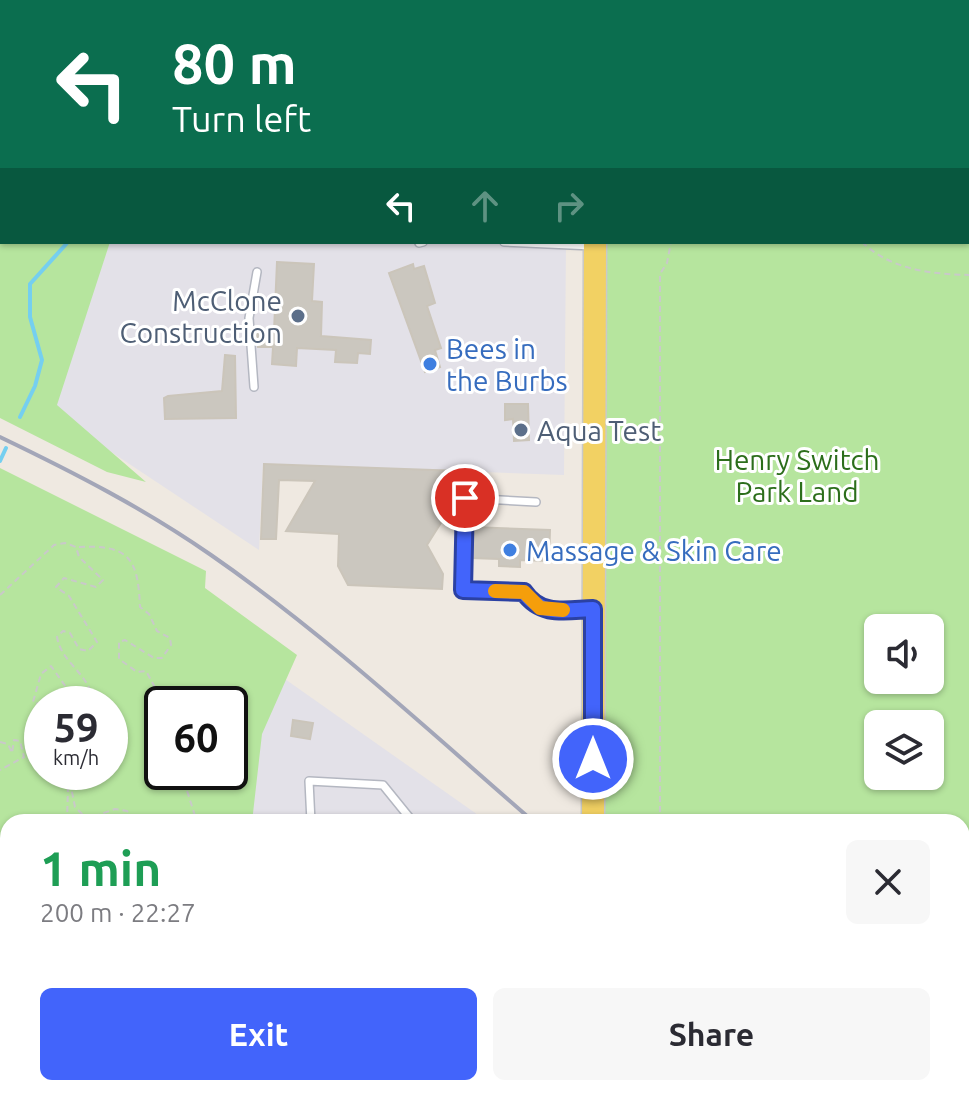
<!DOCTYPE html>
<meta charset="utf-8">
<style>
:root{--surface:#fff;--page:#f7f7f7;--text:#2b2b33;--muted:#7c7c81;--accent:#4264fb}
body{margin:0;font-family:Ubuntu,sans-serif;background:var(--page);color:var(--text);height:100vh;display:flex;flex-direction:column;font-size:30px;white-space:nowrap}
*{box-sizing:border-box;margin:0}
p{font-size:26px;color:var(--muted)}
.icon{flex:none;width:44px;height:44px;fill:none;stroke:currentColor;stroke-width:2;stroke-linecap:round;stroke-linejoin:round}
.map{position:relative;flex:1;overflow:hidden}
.drawer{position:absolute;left:0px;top:814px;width:970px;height:282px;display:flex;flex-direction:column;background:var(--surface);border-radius:24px 24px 0 0;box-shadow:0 2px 6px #0004}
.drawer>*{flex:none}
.banner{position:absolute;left:0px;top:0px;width:970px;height:244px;box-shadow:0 2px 6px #0004;background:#0b6e4f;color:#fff;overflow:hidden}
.buttons{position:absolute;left:864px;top:614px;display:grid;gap:16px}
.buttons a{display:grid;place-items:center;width:80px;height:80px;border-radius:12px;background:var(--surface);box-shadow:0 2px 6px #0004;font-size:40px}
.speed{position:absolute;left:24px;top:686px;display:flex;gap:16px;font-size:40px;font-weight:700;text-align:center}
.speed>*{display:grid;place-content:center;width:104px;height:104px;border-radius:50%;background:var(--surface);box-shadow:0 2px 6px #0004;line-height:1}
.speed small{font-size:20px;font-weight:400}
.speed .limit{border:4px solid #111;border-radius:12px;background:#fff;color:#111}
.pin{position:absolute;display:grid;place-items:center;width:68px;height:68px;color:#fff;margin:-34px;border:4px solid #fff;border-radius:50%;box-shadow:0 2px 8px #0007}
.me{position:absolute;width:88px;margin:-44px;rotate:0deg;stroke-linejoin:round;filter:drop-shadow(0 0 6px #0008)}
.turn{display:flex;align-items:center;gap:28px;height:168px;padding:0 40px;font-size:36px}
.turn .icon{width:104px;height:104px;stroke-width:2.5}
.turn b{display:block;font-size:56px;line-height:68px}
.lanes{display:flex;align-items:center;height:76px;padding:0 40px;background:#0003;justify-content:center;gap:40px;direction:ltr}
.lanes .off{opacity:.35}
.round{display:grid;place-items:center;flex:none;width:84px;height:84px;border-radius:12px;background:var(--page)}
.overview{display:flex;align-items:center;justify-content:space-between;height:136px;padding:0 40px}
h1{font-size:48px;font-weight:700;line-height:60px;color:#1e9e55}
.primary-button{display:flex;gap:16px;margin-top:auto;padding:16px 40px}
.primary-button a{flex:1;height:92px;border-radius:12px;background:var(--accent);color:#fff;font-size:32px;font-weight:700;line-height:92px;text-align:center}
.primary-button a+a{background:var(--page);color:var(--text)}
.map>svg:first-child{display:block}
</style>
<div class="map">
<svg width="969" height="1095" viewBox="0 0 969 1095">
<rect width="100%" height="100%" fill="#efe9e1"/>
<!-- industrial -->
<g fill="#e3e1e8">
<polygon points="110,242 566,242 564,475 263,464 259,550 51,412"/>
<polygon points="248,653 488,822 232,822"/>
</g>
<!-- green -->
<g fill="#b6e59e" fill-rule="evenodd">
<path d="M0 0H969V962H962V822H602L605 242H968V2H2V242H110L57 405 146 482 107 472 0 418ZM878 628H930V680H878ZM878 724H930V776H878Z"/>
<path d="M0 468 206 571 205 588 297 655 262 734 252 822H8V1088H390L394 1095H0ZM42 704H110V772H42ZM230 704V772H162V704Z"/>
<rect x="601" y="1088" width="114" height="7"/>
<polygon points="756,1088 811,1088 820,1095 764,1095"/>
</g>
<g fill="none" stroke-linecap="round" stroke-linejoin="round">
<!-- stream -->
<g stroke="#75cff0" stroke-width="4">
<polyline points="155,2 156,0"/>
<polyline points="20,417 35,386 42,360 30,317 30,284 68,242"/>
<polyline points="0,461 6,448"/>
</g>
</g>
<!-- building -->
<g fill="#cbc7bf" stroke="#cbc5ba" stroke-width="2">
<polygon points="277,262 314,264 312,301 322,302 321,336 371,340 370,354 358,353 357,363 335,362 336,350 297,348 296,366 272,364 273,347 258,347 256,330 274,331"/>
<polygon points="413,264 414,269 424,266 435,303 427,306 441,348 435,350 440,367 425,372 389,273"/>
<polygon points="225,355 235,356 236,418 165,419 164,398 168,396 222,391"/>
<polygon points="505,404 528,404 529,440 514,441 513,419 505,420"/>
<polygon points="264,464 460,471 460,487 446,486 444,518 427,545 443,574 442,589 348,585 338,566 339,534 286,531 315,481 279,480 276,539 261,539"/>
<polygon points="472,527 550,530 549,561 520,560 520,567 499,566 499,559 471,558"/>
<polygon points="293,720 313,723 310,739 291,736"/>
</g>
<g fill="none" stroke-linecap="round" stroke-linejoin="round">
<!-- lane casing -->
<g stroke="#b4b7c1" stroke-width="10">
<g id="lane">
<polyline points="504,242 593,246"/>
<polyline points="419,243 423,242"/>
<polyline points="254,387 249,318 257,272"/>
<path d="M536 502 465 498 463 590 524 592C541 616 565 610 591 609"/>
<polyline points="311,822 309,781 383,785 413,822"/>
<polyline points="570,1088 582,1095"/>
</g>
</g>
<!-- street casing -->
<g stroke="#b4b7c1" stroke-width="17">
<polyline id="street" points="962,1046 969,1046"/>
</g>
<!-- secondary casing -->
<g stroke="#b4b7c1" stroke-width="23">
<g id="secondary">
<polyline points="815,0 815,2"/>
<polyline points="968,182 969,182"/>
</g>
</g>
<!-- primary casing -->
<g stroke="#c9c9c9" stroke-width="25">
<g id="primary">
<polyline points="597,2 597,0"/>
<polyline points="593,822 595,242"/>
<polyline points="591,1095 591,1088"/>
</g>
</g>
<!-- path -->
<g stroke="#c9c9c9" stroke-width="2" stroke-dasharray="6 4" stroke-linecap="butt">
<polyline points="662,2 662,0"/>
<path d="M862 242C891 270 931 274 969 275"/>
<path d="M79 547C131 544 138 561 140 607L149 614 157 631 170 638 171 645 162 658H154L125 640 119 642V659L137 672 146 671 164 704"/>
<path d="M0 595 54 545 65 543 76 547 79 557 103 580 96 587 64 578 56 587 69 596 97 642 88 651 79 649 70 633 63 631 57 637C62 665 91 673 93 704"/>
<polyline points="42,705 33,702 41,674 51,666 71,694 85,704"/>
<polyline points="0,742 8,744 12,753 14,740 20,741 24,757 0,770"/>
<polyline points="68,772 75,807 87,819 115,809 127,811 137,822"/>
<polyline points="181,772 197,822"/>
<polyline points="67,822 68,787"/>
<polyline points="660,822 660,274 667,263 671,242"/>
<polyline points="0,865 8,861"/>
<polyline points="0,919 8,923"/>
<polyline points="0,939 8,942"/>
<polyline points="0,959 8,964"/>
<polyline points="0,995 8,996"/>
<polyline points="0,1031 6,1076 4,1095"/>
<polyline points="51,1088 51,1095"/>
<polyline points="793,1088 801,1095"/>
<polyline points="893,1088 902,1095"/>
<polyline points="83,1095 84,1088"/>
<polyline points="99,1095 99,1088"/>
<polyline points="160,1095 164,1088"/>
<polyline points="660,1095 660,1088"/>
</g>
<!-- lane -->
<use href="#lane" stroke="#fff" stroke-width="7"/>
<!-- street -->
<use href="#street" stroke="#fff" stroke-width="14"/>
<!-- secondary -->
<use href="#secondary" stroke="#fff" stroke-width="20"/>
<!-- primary -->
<use href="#primary" stroke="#f2d163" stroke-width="22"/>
<!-- rail -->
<g stroke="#a3a6b8" stroke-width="4">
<path d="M0 437C73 472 145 509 211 555 325 634 429 731 534 822"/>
<polyline points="842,1088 850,1095"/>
</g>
</g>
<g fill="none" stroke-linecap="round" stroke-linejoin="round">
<!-- route casing -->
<g stroke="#2b41a3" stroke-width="20">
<path id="route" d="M465 498 463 590 524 592C541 617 566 610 593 609V759"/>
</g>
<!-- route -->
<use href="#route" stroke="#4264fb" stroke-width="14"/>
<!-- slow -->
<polyline stroke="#f59e0b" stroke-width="14" points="495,591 524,592 540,608 563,610"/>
</g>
<!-- markers -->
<g fill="#5c6f8a" stroke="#fff" stroke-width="3">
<circle cx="298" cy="316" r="8"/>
<circle cx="521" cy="430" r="8"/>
</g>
<g fill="#3f7fe0" stroke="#fff" stroke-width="3">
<circle cx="430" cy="364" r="8"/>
<circle cx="510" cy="550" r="8"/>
</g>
<g text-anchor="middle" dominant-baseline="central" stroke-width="6" stroke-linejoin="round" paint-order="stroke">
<!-- service labels -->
<g font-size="28" fill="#4e5e75" stroke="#fff" text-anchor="end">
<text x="282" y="300">McClone<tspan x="282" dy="32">Construction</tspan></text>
<text x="537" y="430" text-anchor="start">Aqua Test</text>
</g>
<!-- shop labels -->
<g font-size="28" fill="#366cbe" stroke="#fff" text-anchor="start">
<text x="446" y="348">Bees in<tspan x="446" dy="32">the Burbs</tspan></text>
<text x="526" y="550">Massage &amp; Skin Care</text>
</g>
<!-- park labels -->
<g font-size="28" fill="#2c6e1b" stroke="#fff">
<text x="797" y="459">Henry Switch<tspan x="797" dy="32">Park Land</tspan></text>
</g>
</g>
</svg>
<div class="buttons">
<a><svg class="icon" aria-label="sound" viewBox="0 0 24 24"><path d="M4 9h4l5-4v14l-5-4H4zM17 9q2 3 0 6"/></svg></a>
<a><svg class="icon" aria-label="layers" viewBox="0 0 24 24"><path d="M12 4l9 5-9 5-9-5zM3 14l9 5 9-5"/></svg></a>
</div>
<div class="speed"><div>59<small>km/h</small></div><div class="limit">60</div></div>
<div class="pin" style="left:465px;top:498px;background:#d93025"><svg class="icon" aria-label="arrive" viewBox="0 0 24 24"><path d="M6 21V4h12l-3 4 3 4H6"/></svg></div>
<svg class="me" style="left:593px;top:759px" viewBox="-20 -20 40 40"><circle r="17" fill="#4264fb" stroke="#fff" stroke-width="3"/><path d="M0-11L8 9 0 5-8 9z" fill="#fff"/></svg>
<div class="banner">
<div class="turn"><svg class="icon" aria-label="left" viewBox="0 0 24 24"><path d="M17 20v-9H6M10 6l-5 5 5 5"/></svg><div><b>80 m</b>Turn left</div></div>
<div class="lanes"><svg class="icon" aria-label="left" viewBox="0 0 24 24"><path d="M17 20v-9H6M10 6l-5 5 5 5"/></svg><svg class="icon off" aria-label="ahead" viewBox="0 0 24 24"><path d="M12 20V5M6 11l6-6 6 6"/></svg><svg class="icon off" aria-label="right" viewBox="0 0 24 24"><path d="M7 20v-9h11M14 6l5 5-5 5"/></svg></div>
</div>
<section class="drawer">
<div class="overview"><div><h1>1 min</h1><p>200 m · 22:27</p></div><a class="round"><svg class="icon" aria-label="close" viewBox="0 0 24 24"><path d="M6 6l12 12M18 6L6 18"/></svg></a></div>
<div class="primary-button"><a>Exit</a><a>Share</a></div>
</section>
</div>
